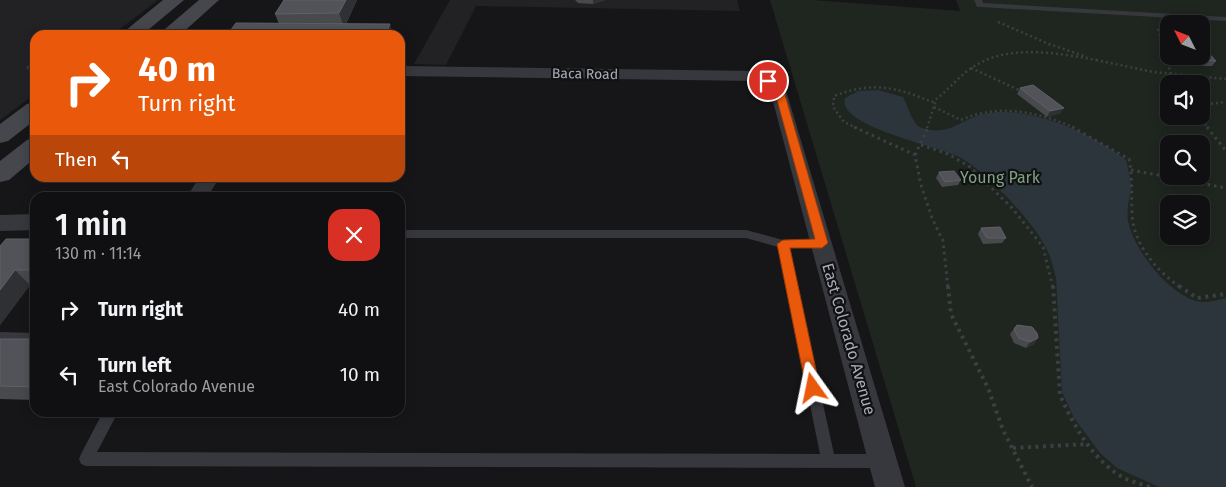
<!DOCTYPE html>
<meta charset="utf-8">
<style>
:root{--surface:#101012;--page:#19191b;--text:#f1f3f6;--muted:#9c9d9f;--line:#303032}
body{margin:0;font-family:"Fira Sans",sans-serif;background:var(--page);color:var(--text);height:100vh;display:flex;flex-direction:column;font-size:19px;white-space:nowrap}
*{box-sizing:border-box;margin:0}
p{font-size:16px;color:var(--muted)}
.icon{flex:none;width:28px;height:28px;fill:none;stroke:currentColor;stroke-width:2;stroke-linecap:round;stroke-linejoin:round}
.map{position:relative;flex:1;overflow:hidden}
.panel{position:absolute;left:30px;top:192px;width:375px;height:225px;display:flex;flex-direction:column;background:var(--surface);border-radius:15px;box-shadow:0 2px 12px #0003,0 0 0 1px var(--line)}
.panel>*{flex:none}
.hud{position:absolute;left:30px;top:30px;width:375px;height:152px;border-radius:15px;box-shadow:0 2px 12px #0003,0 0 0 1px var(--line);background:#ea580c;color:#fff;overflow:hidden}
.needle{width:32px;rotate:312deg}
.controls{position:absolute;left:1160px;top:15px;display:grid;gap:10px}
.controls a{display:grid;place-items:center;width:50px;height:50px;border-radius:10px;background:var(--surface);box-shadow:0 2px 12px #0003,0 0 0 1px var(--line);font-size:25px}
.pin{position:absolute;display:grid;place-items:center;width:42px;height:42px;color:#fff;margin:-21px;border:2px solid #fff;border-radius:50%;box-shadow:0 1px 5px #0007}
.me{position:absolute;width:55px;margin:-28px;rotate:348deg;stroke-linejoin:round;filter:drop-shadow(0 0 4px #0008)}
.turn{display:flex;align-items:center;gap:18px;height:105px;padding:0 25px;font-size:22px}
.turn .icon{width:65px;height:65px;stroke-width:2.5}
.turn b{display:block;font-size:35px;line-height:42px}
.then{display:flex;align-items:center;height:48px;padding:0 25px;background:#0003;gap:10px;font-size:19px}
.round{display:grid;place-items:center;flex:none;width:52px;height:52px;border-radius:15px;background:var(--page)}
.overview{display:flex;align-items:center;justify-content:space-between;height:85px;padding:0 25px}
h1{font-size:30px;font-weight:600;line-height:38px}
ul{padding:0;list-style:none}
li{display:flex;align-items:center;gap:15px;height:65px;padding:0 25px}
li div{flex:1}
li b{display:block;font-size:19px}
li em{font-style:normal}
.map>svg:first-child{display:block}
</style>
<div class="map">
<svg width="1226" height="487" viewBox="0 0 1226 487">
<rect width="100%" height="100%" fill="#161618"/>
<!-- built -->
<g fill="#222225">
<polygon points="0,0 158,0 112,35 35,35 35,94 0,120"/>
<polygon points="450,0 737,0 740,11 476,6 446,65 414,64"/>
</g>
<!-- green -->
<path fill="#1e261f" fill-rule="evenodd" d="M770 0H813L960 11 956 0H1226V487H916ZM1169 24H1201V56H1169ZM1169 84H1201V116H1169ZM1169 144H1201V176H1169ZM1169 204H1201V236H1169Z"/>
<!-- water -->
<path fill="#2c353c" d="M878 90 903 97C908 105 912 125 922 128 949 137 961 119 984 114 1028 104 1092 133 1126 160 1128 169 1131 178 1131 187 1130 198 1126 209 1128 221 1134 250 1167 292 1196 301 1205 304 1217 300 1226 298V487H1159L1117 468 1100 453 1074 418 1062 392 1056 278C1053 267 1051 256 1045 246 1032 220 986 172 961 158 940 146 836 127 845 98L858 91Z"/>
<g fill="none" stroke-linecap="round" stroke-linejoin="round">
<!-- path-far2 -->
<g stroke="#3d3f44" stroke-width="2.5" stroke-dasharray="2 3" stroke-linecap="butt">
<polyline points="998,22 1049,44 1087,57"/>
<polyline points="1158,29 1171,74"/>
<polyline points="1096,60 1153,72 1226,79"/>
<polyline points="971,68 1019,90"/>
<polyline points="1168,74 1175,84"/>
<polyline points="1201,105 1226,102"/>
<path d="M934 107 961 120C999 103 1038 112 1075 128"/>
<polyline points="1199,116 1208,128"/>
<path d="M857 128 844 122 833 107 834 96C872 81 896 87 932 102 946 93 956 79 970 69 1006 43 1056 53 1097 60"/>
<polyline points="927,128 936,100"/>
</g>
<!-- path-far1 -->
<g stroke="#3d3f44" stroke-width="3" stroke-dasharray="2.5 4" stroke-linecap="butt">
<polyline points="854,127 915,155 921,185 932,218 943,241 948,288"/>
<path d="M1072 127 1129 159C1133 178 1131 194 1132 213 1133 244 1156 270 1181 288"/>
<polyline points="1207,127 1226,151"/>
<polyline points="921,145 948,154 970,167 1012,208 1043,247 1053,288"/>
<polyline points="915,155 928,127"/>
<polyline points="1131,170 1226,188"/>
</g>
<!-- path -->
<g stroke="#3d3f44" stroke-width="4" stroke-dasharray="3 4.5" stroke-linecap="butt">
<polyline points="948,286 951,314 988,388 1003,430 1032,487"/>
<path d="M1053 286 1060 395C1074 426 1093 461 1124 478 1132 482 1141 484 1150 487"/>
<polyline points="1179,286 1197,298 1226,294"/>
<polyline points="1013,448 1088,444"/>
</g>
<!-- lane -->
<g fill="#37383d" fill-rule="evenodd">
<polygon points="974,0 982,0 983,3 1226,17 1226,21 980,7 977,7"/>
<polygon points="30,64 35,65 35,71 27,69 26,67"/>
<polygon points="400,230 746,230 783,240 826,240 828,243 826,246 822,247 789,248 834,454 883,454 888,456 890,461 888,466 883,468 86,466 81,464 79,459 81,454 103,412 118,412 97,452 820,454 778,247 746,238 400,238"/>
<polygon points="0,332 35,333 35,343 0,342"/>
</g>
<!-- street -->
<g fill="#37383d" fill-rule="evenodd">
<polygon points="400,66 755,71 774,77 784,84 905,487 875,487 770,90 753,81 400,76"/>
<polygon points="199,178 219,178 207,198 186,198"/>
<polygon points="35,214 35,230 0,231 0,215"/>
</g>
<!-- secondary -->
<g fill="#45474d" fill-rule="evenodd">
<polygon points="163,0 184,0 142,35 120,35"/>
<polygon points="199,0 219,0 180,35 158,35"/>
<polygon points="35,102 35,120 8,141 0,143 0,124 27,104"/>
<polygon points="35,137 35,158 9,180 0,182 0,161 27,140"/>
</g>
</g>
<!-- wall -->
<g fill="#47494d">
<polygon points="284,0 357,0 346,24 279,24 275,14"/>
<polygon points="575,0 605,0 593,4 578,3"/>
<polygon points="1182,56 1201,56 1216,61 1212,66 1190,66"/>
<polygon points="1020,88 1061,113 1047,117 1017,94"/>
<polygon points="939,172 961,180 958,185 942,187 936,178"/>
<polygon points="981,228 1006,238 1002,243 983,244 978,234"/>
<polygon points="35,239 35,285 30,285 0,325 0,246"/>
<polygon points="1017,325 1034,344 1026,348 1014,343 1010,334"/>
<polygon points="0,339 35,339 35,400 0,399"/>
</g>
<!-- shaded-wall -->
<g fill="#2f3033">
<polygon points="346,0 357,0 344,27 339,13"/>
<polygon points="593,0 605,0 593,4"/>
<polygon points="390,24 393,35 385,35"/>
<polygon points="1064,108 1061,113 1047,117 1050,111"/>
<polygon points="15,270 30,285 0,325 0,290"/>
<polygon points="1038,338 1034,344 1026,348 1030,342"/>
</g>
<!-- building -->
<g fill="#525359" stroke="#5f6168">
<polygon points="284,0 346,0 339,13 275,14"/>
<polygon points="236,23 390,24 385,35 227,35"/>
<polygon points="1201,48 1204,48 1216,61 1194,60 1191,56 1201,56"/>
<polygon points="1033,85 1064,108 1050,111 1020,88"/>
<polygon points="954,171 961,180 945,182 939,172"/>
<polygon points="1000,227 1006,238 987,238 981,228"/>
<polygon points="6,239 35,239 35,270 15,270 0,290 0,246"/>
<polygon points="1017,325 1032,327 1037,333 1038,338 1030,342 1019,338 1014,329"/>
<polygon points="0,339 35,339 35,387 0,386"/>
</g>
<!-- route -->
<polygon fill="#ea580c" stroke="#983908" points="765,79 771,79 783,88 828,243 822,248 790,248 820,388 818,392 813,394 808,392 806,388 777,244 783,240 815,239 774,89 765,83"/>
<g text-anchor="middle" dominant-baseline="central" stroke-width="4.5" stroke-linejoin="round" paint-order="stroke">
<!-- far-street labels -->
<g font-size="14" fill="#a8adb8" stroke="#111113">
<text transform="translate(585 74) rotate(1)">Baca Road</text>
</g>
<!-- park labels -->
<g font-size="16" fill="#7fa381" stroke="#111113">
<text x="1000" y="177">Young Park</text>
</g>
<!-- street labels -->
<g font-size="16" fill="#a8adb8" stroke="#111113">
<text transform="translate(849 339) rotate(74)">East Colorado Avenue</text>
</g>
</g>
</svg>
<div class="controls">
<a><svg class="needle" viewBox="-14 -14 28 28"><path d="M0-13l5 13h-10z" fill="#e53935"/><path d="M0 13l5-13h-10z" fill="#9c9d9f"/></svg></a>
<a><svg class="icon" aria-label="sound" viewBox="0 0 24 24"><path d="M4 9h4l5-4v14l-5-4H4zM17 9q2 3 0 6"/></svg></a>
<a><svg class="icon" aria-label="search" viewBox="0 0 24 24"><circle cx="10" cy="10" r="6"/><path d="M15 15l6 6"/></svg></a>
<a><svg class="icon" aria-label="layers" viewBox="0 0 24 24"><path d="M12 4l9 5-9 5-9-5zM3 14l9 5 9-5"/></svg></a>
</div>
<div class="pin" style="left:768px;top:81px;background:#d93025"><svg class="icon" aria-label="arrive" viewBox="0 0 24 24"><path d="M6 21V4h12l-3 4 3 4H6"/></svg></div>
<svg class="me" style="left:813px;top:388px" viewBox="-20 -20 40 40"><path d="M0-17L14 15 0 8-14 15z" fill="#ea580c" stroke="#fff" stroke-width="4"/></svg>
<div class="hud">
<div class="turn"><svg class="icon" aria-label="right" viewBox="0 0 24 24"><path d="M7 20v-9h11M14 6l5 5-5 5"/></svg><div><b>40 m</b>Turn right</div></div>
<div class="then">Then<svg class="icon" aria-label="left" viewBox="0 0 24 24"><path d="M17 20v-9H6M10 6l-5 5 5 5"/></svg></div>
</div>
<section class="panel">
<div class="overview"><div><h1>1 min</h1><p>130 m · 11:14</p></div><a class="round" style="background:#d93025;color:#fff"><svg class="icon" aria-label="close" viewBox="0 0 24 24"><path d="M6 6l12 12M18 6L6 18"/></svg></a></div>
<ul>
<li><svg class="icon" aria-label="right" viewBox="0 0 24 24"><path d="M7 20v-9h11M14 6l5 5-5 5"/></svg><div><b>Turn right</b></div><em>40 m</em></li>
<li><svg class="icon" aria-label="left" viewBox="0 0 24 24"><path d="M17 20v-9H6M10 6l-5 5 5 5"/></svg><div><b>Turn left</b><p>East Colorado Avenue</p></div><em>10 m</em></li>
</ul>
</section>
</div>
